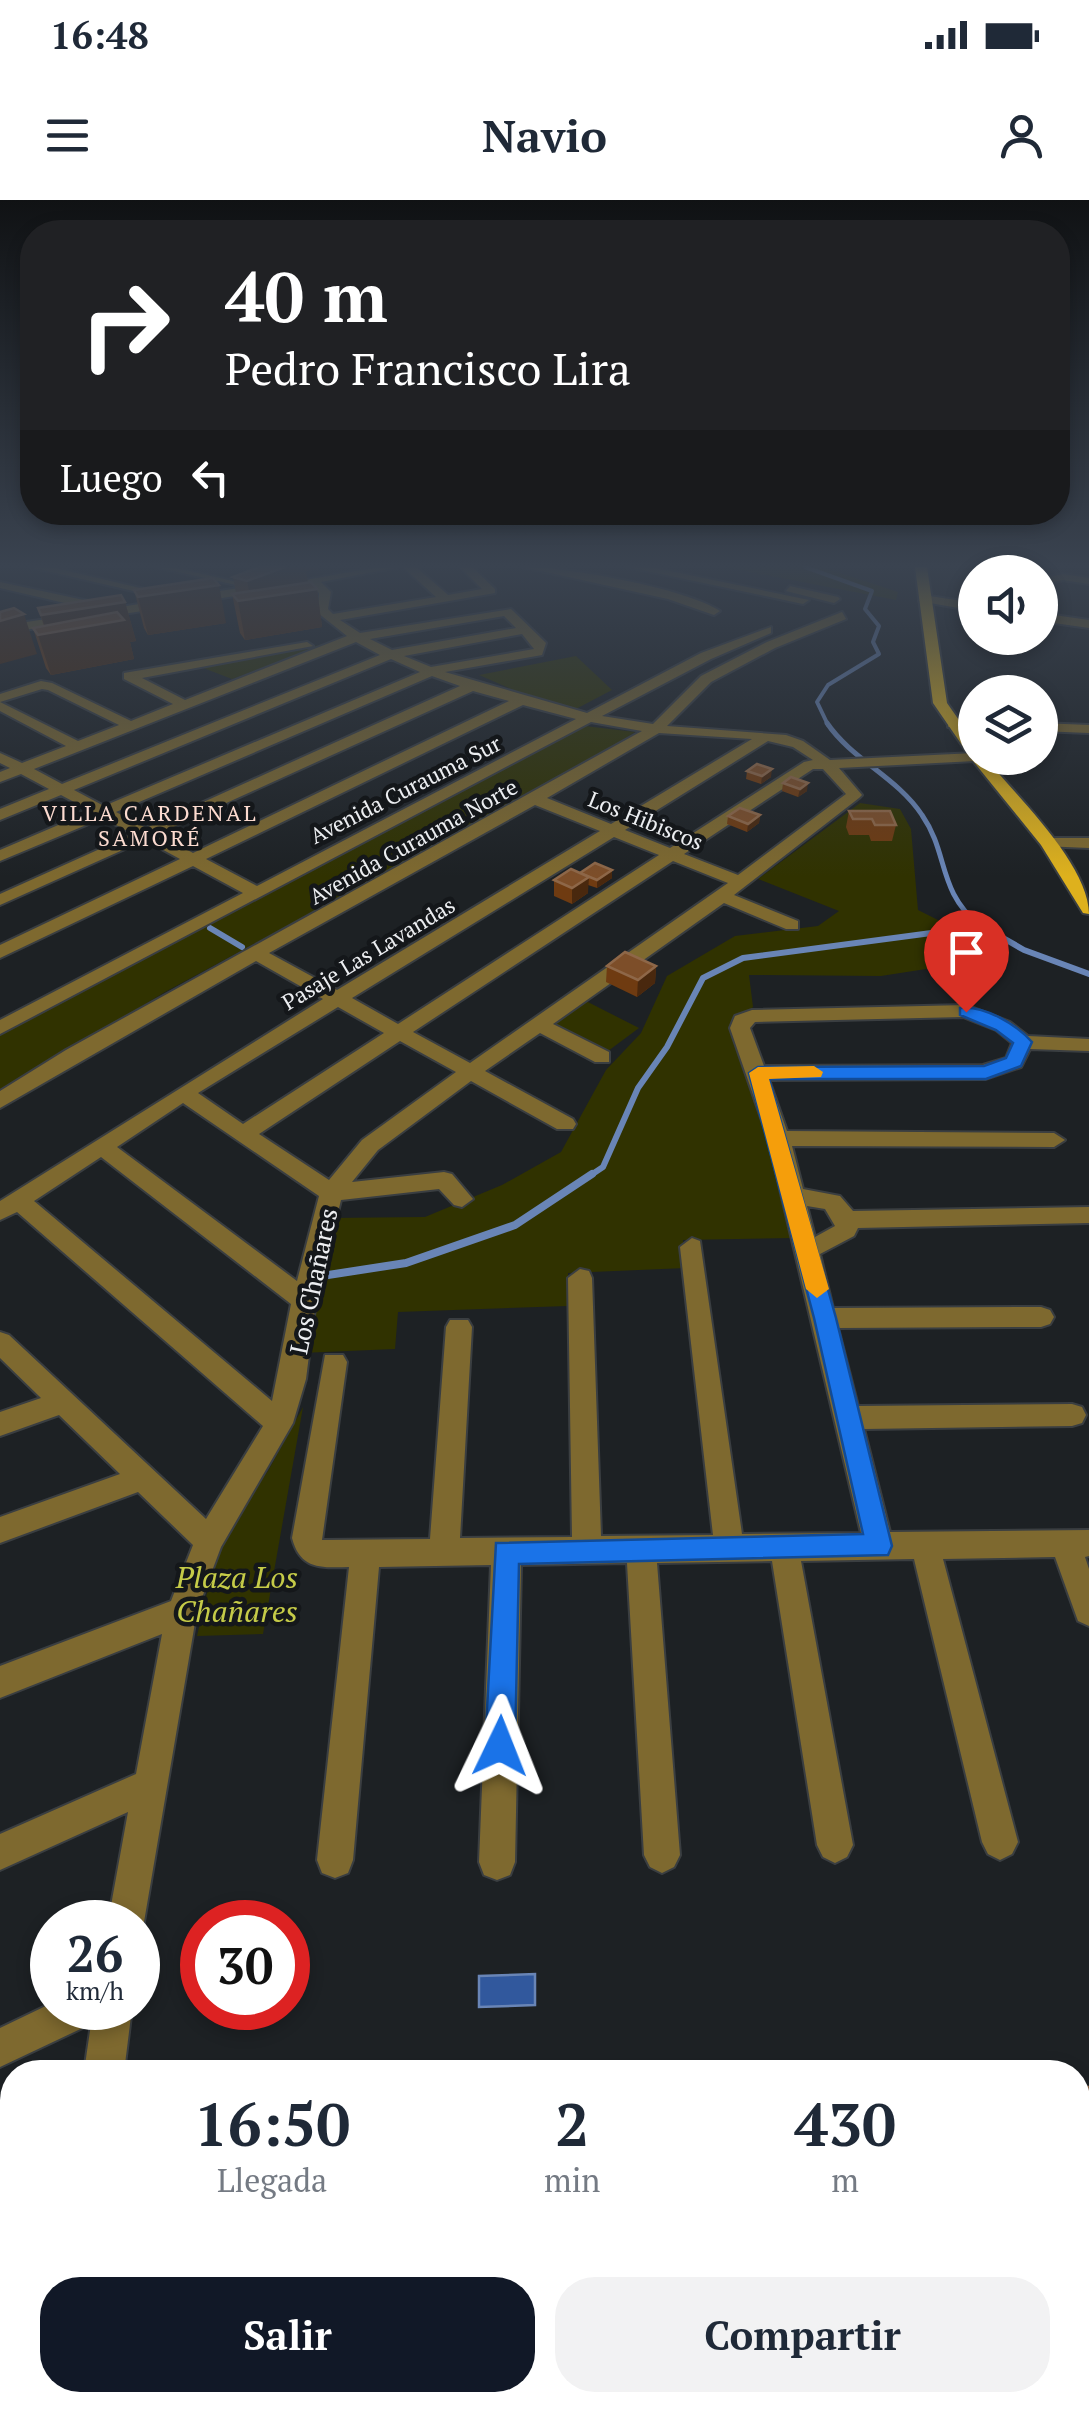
<!DOCTYPE html>
<html lang="es">
<meta charset="utf-8">
<style>
:root{--surface:#fff;--page:#f2f2f3;--text:#1f2937;--muted:#747a83;--accent:#111827}
body{margin:0;font-family:"PT Serif",serif;background:var(--page);color:var(--text);height:100vh;display:flex;flex-direction:column;font-size:38px;white-space:nowrap}
*{box-sizing:border-box;margin:0}
p{font-size:32px;color:var(--muted)}
.icon{flex:none;width:55px;height:55px;fill:none;stroke:currentColor;stroke-width:2;stroke-linecap:round;stroke-linejoin:round}
.map{position:relative;flex:1;overflow:hidden}
.sheet{position:absolute;left:0px;top:1860px;width:1090px;height:352px;display:flex;flex-direction:column;background:var(--surface);border-radius:40px 40px 0 0;box-shadow:0 5px 15px #0003}
.sheet>*{flex:none}
.hud{position:absolute;left:20px;top:20px;width:1050px;height:305px;border-radius:40px;box-shadow:0 5px 15px #0003;background:#202124;color:#fff;overflow:hidden}
.fabs{position:absolute;left:958px;top:355px;display:grid;gap:20px}
.fabs a{display:grid;place-items:center;width:100px;height:100px;border-radius:50%;background:var(--surface);box-shadow:0 5px 15px #0003;font-size:50px}
.speed{position:absolute;left:30px;top:1700px;display:flex;gap:20px;font-size:50px;font-weight:700;text-align:center}
.speed>*{display:grid;place-content:center;width:130px;height:130px;border-radius:50%;background:var(--surface);box-shadow:0 5px 15px #0003;line-height:1}
.speed small{font-size:25px;font-weight:400}
.speed .limit{border:15px solid #d22;background:#fff;color:#111}
.pin{position:absolute;display:grid;place-items:center;width:85px;height:85px;color:#fff;margin:-102px -42px;border-radius:50% 50% 50% 0;rotate:-45deg;box-shadow:0 0 10px #0007}
.pin .icon{rotate:45deg}
.me{position:absolute;width:110px;margin:-55px;rotate:2deg;stroke-linejoin:round;filter:drop-shadow(0 0 8px #0008)}
.turn{display:flex;align-items:center;gap:35px;height:210px;padding:0 40px;font-size:45px}
.turn .icon{width:130px;height:130px;stroke-width:2.5}
.turn b{display:block;font-size:70px;line-height:85px}
.then{display:flex;align-items:center;height:95px;padding:0 40px;background:#0003;gap:20px;font-size:38px}
.eta{display:flex;justify-content:space-evenly;align-items:center;height:170px;text-align:center}
.eta b{font-size:60px;font-weight:700;line-height:70px}
.cta{display:flex;gap:20px;margin-top:auto;padding:20px 40px}
.cta a{flex:1;height:115px;border-radius:40px;background:var(--accent);color:#fff;font-size:40px;font-weight:700;line-height:115px;text-align:center}
.cta a+a{background:var(--page);color:var(--text)}
.status{display:flex;justify-content:space-between;align-items:center;height:70px;padding:0 50px;background:var(--surface);direction:ltr}
.status svg{height:28px;fill:currentColor}
header{display:flex;justify-content:space-between;align-items:center;height:130px;padding:0 40px;background:var(--surface);font-size:45px;font-weight:700}
.map>svg:first-child{display:block}
</style>
<div class="status"><b>16:48</b><svg viewBox="0 0 49 12"><path d="M0 12V9h3v3zM5 12V6h3v6zM10 12V3h3v9zM15 12V0h3v12zM26 1h20v11H26zM47 4h2v5h-2z"/></svg></div>
<header><svg class="icon" aria-label="menu" viewBox="0 0 24 24"><path d="M4 6h16M4 12h16M4 18h16"/></svg>Navio<svg class="icon" aria-label="person" viewBox="0 0 24 24"><circle cx="12" cy="8" r="4"/><path d="M4 21q1-7 8-7t8 7"/></svg></header>
<div class="map">
<svg width="1089" height="2211" viewBox="0 0 1089 2211">
<rect width="100%" height="100%" fill="#1d2124"/>
<!-- green -->
<g fill="#303200">
<polygon points="724,367 822,367 898,392 896,400"/>
<polygon points="331,443 232,479 198,466"/>
<polygon points="576,456 612,490 574,510 536,500 479,475"/>
<polygon points="585,526 635,532 575,570 165,792 0,892 0,835"/>
<polygon points="860,603 900,609 911,629 918,710 968,735 997,758 881,776 749,775 753,807 739,819 793,1038 683,1040 686,1068 568,1073 568,1106 398,1112 395,1149 301,1153 330,1018 425,1017 502,985 561,952 606,870 641,833 667,776 735,736 818,726 839,711 758,679"/>
<polygon points="580,798 639,828 604,854 544,823"/>
<polygon points="303,1207 263,1434 197,1436 221,1333 268,1271"/>
<polygon points="12,2140 12,2200 31,2200 30,2211 0,2211 0,2145"/>
</g>
<!-- water -->
<polygon fill="#31589d" stroke="#6985b6" stroke-width="2.5" points="535,1774 535,1805 479,1807 479,1776"/>
<g fill="none" stroke-linecap="round" stroke-linejoin="round">
<!-- stream-far3 -->
<polyline stroke="#6985b6" stroke-width="4" points="805,367 872,391 865,409 879,426 873,442 879,454 828,485 817,502 828,525"/>
<!-- stream-far2 -->
<path stroke="#6985b6" stroke-width="5" d="M827 523C852 560 897 577 922 615 949 654 937 690 979 725"/>
<!-- stream-far1 -->
<g stroke="#6985b6" stroke-width="6">
<polyline points="975,722 1024,750 1089,774"/>
<polyline points="210,728 242,747"/>
<polyline points="588,977 603,967 638,888 667,847 703,778 743,758 984,726"/>
</g>
<!-- stream -->
<polyline stroke="#6985b6" stroke-width="8" points="315,1077 406,1063 515,1025 592,974"/>
<!-- minor casing -->
<g stroke="#3a3e41" stroke-width="4">
<g id="minor">
<polygon points="30,367 51,367 174,396 168,399"/>
<path d="M156 367C191 367 234 385 261 385 307 384 352 367 399 367L321 382 331 392 328 409 333 414 436 397 403 367H416L448 395 482 389 460 367H472L495 389V393L340 420 360 433 511 409 546 443 542 455 445 472 587 513 701 453 771 427V433L711 459 602 516 653 524 701 476 767 442 842 412 846 419 775 448 711 482 667 526 786 535 803 541 830 560 975 553V558H982L975 561 839 568 862 595 859 598 734 695 798 721V729H786L724 703 553 824 609 852V862H595L540 833 485 871 573 919 576 924 573 929H557L471 881 378 950 352 982 444 972 452 974 473 999 462 1007 454 1005 439 989 341 1000 316 1100 306 1179 293 1223 221 1347 197 1411 144 1722 138 1736V1722H108L128 1612 0 1670V1634L136 1574 162 1434 0 1498V1466L171 1401 193 1345 138 1292 0 1343V1317L120 1274 59 1215 0 1236V1212L41 1198 0 1158V1132L9 1135 206 1319 263 1226 17 1012 0 1020V1001L323 799 256 761 0 908V891L66 850 642 531 591 522 0 834V820L243 693 193 666 0 758V745L180 659 145 640 0 705V694L133 634 103 618 0 661V650L91 611 61 595 0 620V609L49 589 21 574 0 582V572L10 568 0 563V553L22 563 66 546 0 511V494L41 481 52 483 131 521 173 504 124 479V473L307 442 313 446 142 478 185 500 347 436 318 413 319 393 309 384 0 434V426L99 411 0 388V382L107 405 108 409 245 387ZM504 416 516 428 392 450 370 439ZM522 434 534 449 431 467 404 456ZM356 442 380 455 62 584 34 569ZM391 459 420 472 104 606 74 590ZM432 476 460 486 146 628 116 612ZM42 489 48 490 119 525 78 541 0 502ZM473 491 509 501 193 653 158 634ZM523 505 576 519 257 686 206 659ZM659 533 752 539 611 624 547 598ZM768 541 793 547 813 560 804 562 670 648 625 630ZM813 569H823L846 594 738 675 684 654ZM535 605 600 631 337 790 269 753ZM614 637 659 655 398 824 352 798ZM673 661 728 683 470 863 413 832ZM338 807 384 833 243 924 198 893ZM400 841 456 872 362 940 329 980 259 934ZM183 903 319 996 297 1081 117 947ZM101 957 291 1104 272 1201 34 1001Z"/>
<path d="M523 367C567 367 685 388 720 411L714 415 668 399Z"/>
<polygon points="628,367 651,367 809,400 803,404"/>
<polygon points="1063,374 1089,378 1089,384 1063,380 1040,385 1040,379"/>
<polygon points="790,386 838,397 840,399 834,403 786,391"/>
<polygon points="923,395 975,403 975,411 919,401"/>
<polygon points="1040,413 1089,420 1089,428 1040,421"/>
<polygon points="953,520 975,521 975,529 948,527 948,521"/>
<polygon points="1040,523 1089,525 1089,533 1040,531"/>
<polygon points="1048,638 1089,638 1089,648 1042,646 1040,643"/>
<path d="M966 805 1010 822 1028 836 1089 839V851L1030 849 1021 867 985 879 769 880 787 931 1054 933 1065 940 1054 947 792 946 803 989 840 996 853 1011 1089 1007V1023L858 1028 854 1036 820 1054 833 1108 1041 1107 1050 1110 1054 1117 1050 1124 1041 1127 838 1128 858 1206 1072 1204 1082 1207 1086 1215 1082 1223 1072 1226 864 1229 890 1332 1089 1330V1356L1085 1357 1089 1369V1426L1078 1421 1055 1357 943 1359 1018 1642 1012 1654 1000 1660 988 1654 982 1642 914 1359 801 1361 853 1645 847 1657 835 1663 823 1657 817 1645 772 1361 657 1363 680 1655 674 1667 662 1673 650 1667 644 1655 627 1363 521 1365 515 1662 510 1675 497 1680 484 1675 479 1662 491 1365 379 1367 353 1660 348 1673 335 1678 322 1673 317 1660 349 1367C320 1368 300 1369 292 1338L325 1155H343L347 1162 322 1340 430 1339 446 1127 450 1120H468L472 1127 460 1338 572 1337 568 1078 580 1069 589 1071 592 1078 601 1336 713 1335 680 1047 692 1038 700 1041 742 1334 861 1333 768 938 730 828 735 816 752 810ZM963 817 996 830 1012 843 1006 858 983 865 764 866 750 828 755 822ZM807 1006 825 1009 835 1026 815 1037Z"/>
<polygon points="52,1803 52,1808 132,1808 124,1872 84,1872 91,1824 0,1867 0,1828"/>
<rect x="1078" y="2111" width="11" height="44"/>
<polygon points="31,2200 77,2200 75,2211 29,2211"/>
</g>
</g>
<!-- major casing -->
<g stroke="#3a3e41" stroke-width="4">
<path id="major" d="M915 367H927L947 503 975 543V558H985C1017 596 1089 665 1089 714L1083 713 1041 645 973 561 933 503Z"/>
</g>
<!-- minor -->
<use href="#minor" fill="#7e692f" fill-rule="evenodd"/>
<!-- major -->
<use href="#major" fill="#deb11d" fill-rule="evenodd"/>
</g>
<!-- wall -->
<g fill="#6f3b11">
<polygon points="259,367 318,367 318,369 306,371 308,383 317,389 322,427 245,440 240,433 232,394 236,393 233,377"/>
<polygon points="134,390 226,423 148,435 144,428"/>
<polygon points="125,402 136,441 130,442 134,459 51,475 46,468 33,428 44,426 38,408"/>
<polygon points="747,571 771,577 761,584 746,579"/>
<polygon points="783,583 807,591 798,597 782,591"/>
<polygon points="849,611 896,625 892,641 871,641 869,635 849,635 846,627"/>
<polygon points="760,615 759,623 747,632 727,624 728,616"/>
<polygon points="580,673 612,678 597,688 588,685 588,693 572,704 554,696 554,680"/>
<polygon points="607,766 656,766 655,783 637,797 606,782"/>
<rect x="1078" y="1887" width="11" height="122"/>
</g>
<!-- shaded-wall -->
<g fill="#49280e">
<polygon points="285,367 318,367 318,369 306,371 309,390 317,389 322,427 245,440 238,401 251,399 247,381"/>
<polygon points="219,385 226,423 148,435 138,397"/>
<polygon points="125,402 136,441 130,442 134,459 51,475 38,435 47,434 41,415"/>
<polygon points="24,414 37,454 0,464 0,421"/>
<polygon points="772,569 771,577 761,584 762,576"/>
<polygon points="808,583 807,591 798,597 800,589"/>
<polygon points="760,615 759,623 747,632 748,624"/>
<polygon points="612,670 612,678 597,688 597,680"/>
<polygon points="589,677 588,693 572,704 572,688"/>
<polygon points="656,766 655,783 637,797 638,780"/>
</g>
<!-- building -->
<g fill="#7d4e29" stroke="#8e6748" stroke-width="2.5">
<polygon points="259,367 285,367 247,381 233,377"/>
<polygon points="213,378 219,385 138,397 134,390"/>
<polygon points="311,382 317,389 238,401 232,394"/>
<polygon points="121,395 125,402 41,415 38,408"/>
<polygon points="14,408 24,414 0,421 0,412"/>
<polygon points="117,412 124,420 38,435 33,428"/>
<polygon points="757,564 772,569 762,576 747,571"/>
<polygon points="791,577 808,583 800,589 783,583"/>
<polygon points="740,608 760,615 748,624 728,616"/>
<polygon points="849,611 890,611 896,625 875,625 872,619 853,619"/>
<polygon points="595,663 612,670 597,680 580,673"/>
<polygon points="571,669 589,677 572,688 554,680"/>
<polygon points="625,752 656,766 638,780 607,766"/>
<polygon points="1078,1887 1089,1887 1089,1991 1078,1992"/>
</g>
<!-- sky -->
<linearGradient id="sky" x2="0" y2="1"><stop stop-color="#101214"/><stop offset="0.54" stop-color="#3a4350"/><stop offset="1" stop-color="#3a4350" stop-opacity="0"/></linearGradient>
<rect width="1089" height="677" fill="url(#sky)"/>
<!-- route -->
<path fill="#1a73e8" stroke="#114b97" stroke-width="2.5" d="M960 808C984 805 1016 824 1032 842L1021 866 986 879H769L836 1118 892 1346 888 1355 519 1364 515 1546 511 1556 500 1561 489 1556 485 1546 496 1343 863 1334 814 1118 749 873 758 867 984 866 1006 858 1013 843 996 830 960 815Z"/>
<!-- slow -->
<polygon fill="#f59e0b" points="814,866 823,872 821,877 769,879 829,1089 817,1098 806,1089 749,873 758,867"/>
<g text-anchor="middle" dominant-baseline="central" stroke-width="9" stroke-linejoin="round" paint-order="stroke">
<!-- far-street labels -->
<g font-size="22" fill="#eceef1" stroke="#14171a">
<text transform="translate(405 589) rotate(-27)">Avenida Curauma Sur</text>
<text transform="translate(646 620) rotate(22)">Los Hibiscos</text>
<text transform="translate(413 641) rotate(-29)">Avenida Curauma Norte</text>
<text transform="translate(368 753) rotate(-31)">Pasaje Las Lavandas</text>
</g>
<!-- far-neighbourhood labels -->
<g font-size="22" letter-spacing="2.5" fill="#fcdbd0" stroke="#14171a">
<text x="150" y="612">VILLA CARDENAL<tspan x="150" dy="25">SAMORÉ</tspan></text>
</g>
<!-- street labels -->
<g font-size="25" fill="#eceef1" stroke="#14171a">
<text transform="translate(313 1081) rotate(-78)">Los Chañares</text>
</g>
<!-- near-park labels -->
<g font-size="30" font-style="italic" fill="#c5cb48" stroke="#14171a">
<text x="237" y="1377">Plaza Los<tspan x="237" dy="34">Chañares</tspan></text>
</g>
</g>
</svg>
<div class="fabs">
<a><svg class="icon" aria-label="sound" viewBox="0 0 24 24"><path d="M4 9h4l5-4v14l-5-4H4zM17 9q2 3 0 6"/></svg></a>
<a><svg class="icon" aria-label="layers" viewBox="0 0 24 24"><path d="M12 4l9 5-9 5-9-5zM3 14l9 5 9-5"/></svg></a>
</div>
<div class="speed"><div>26<small>km/h</small></div><div class="limit">30</div></div>
<div class="pin" style="left:966px;top:812px;background:#d93025"><svg class="icon" aria-label="arrive" viewBox="0 0 24 24"><path d="M6 21V4h12l-3 4 3 4H6"/></svg></div>
<svg class="me" style="left:500px;top:1546px" viewBox="-20 -20 40 40"><path d="M0-17L14 15 0 8-14 15z" fill="#1a73e8" stroke="#fff" stroke-width="4"/></svg>
<div class="hud">
<div class="turn"><svg class="icon" aria-label="right" viewBox="0 0 24 24"><path d="M7 20v-9h11M14 6l5 5-5 5"/></svg><div><b>40 m</b>Pedro Francisco Lira</div></div>
<div class="then">Luego<svg class="icon" aria-label="left" viewBox="0 0 24 24"><path d="M17 20v-9H6M10 6l-5 5 5 5"/></svg></div>
</div>
<section class="sheet">
<div class="eta">
<div><b>16:50</b><p>Llegada</p></div>
<div><b>2</b><p>min</p></div>
<div><b>430</b><p>m</p></div>
</div>
<div class="cta"><a>Salir</a><a>Compartir</a></div>
</section>
</div>
